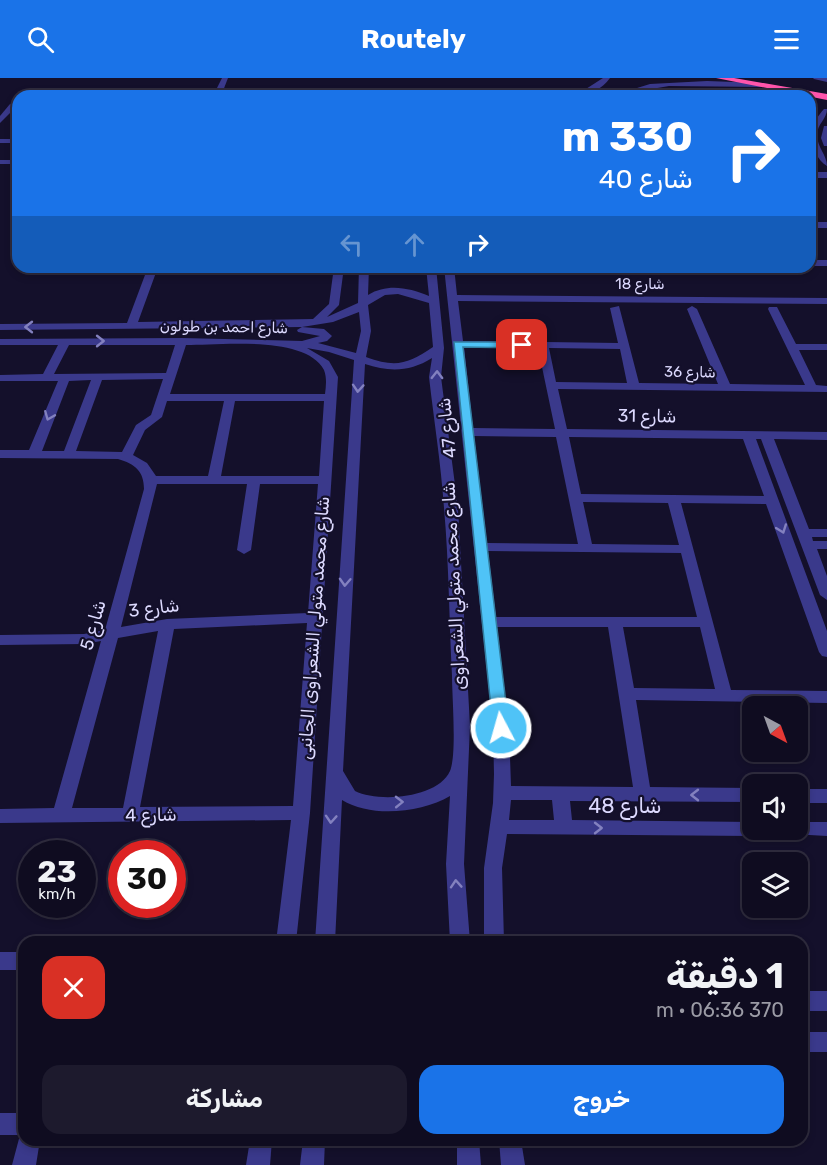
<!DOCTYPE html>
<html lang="ar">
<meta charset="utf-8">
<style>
:root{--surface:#0f0c20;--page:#1d1a2d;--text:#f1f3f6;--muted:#9b9ba5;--line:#2f2c3e;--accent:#1a73e8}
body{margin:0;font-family:Rubik,"Noto Sans Arabic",sans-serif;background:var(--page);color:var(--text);direction:rtl;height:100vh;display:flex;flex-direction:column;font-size:22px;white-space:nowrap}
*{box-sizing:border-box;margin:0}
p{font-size:20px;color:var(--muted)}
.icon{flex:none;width:33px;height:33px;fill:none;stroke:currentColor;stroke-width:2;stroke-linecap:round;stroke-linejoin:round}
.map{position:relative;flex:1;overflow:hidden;direction:ltr}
.drawer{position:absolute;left:18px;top:858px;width:790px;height:210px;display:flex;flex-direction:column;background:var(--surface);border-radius:18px;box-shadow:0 3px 9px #0003,0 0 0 2px var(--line);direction:rtl}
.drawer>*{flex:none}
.guide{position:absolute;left:12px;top:12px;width:804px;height:183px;border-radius:18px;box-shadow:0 3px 9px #0003,0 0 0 2px var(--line);direction:rtl;background:#1a73e8;color:#fff;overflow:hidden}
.needle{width:39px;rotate:139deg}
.controls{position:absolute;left:742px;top:618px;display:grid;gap:12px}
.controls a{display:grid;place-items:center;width:66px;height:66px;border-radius:12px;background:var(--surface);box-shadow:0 3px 9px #0003,0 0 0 2px var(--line);font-size:30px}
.speed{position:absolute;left:18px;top:762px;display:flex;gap:12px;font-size:30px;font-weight:700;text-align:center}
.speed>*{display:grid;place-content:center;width:78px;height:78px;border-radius:50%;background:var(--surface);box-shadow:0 3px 9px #0003,0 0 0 2px var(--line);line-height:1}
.speed small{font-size:15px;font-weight:400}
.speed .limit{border:9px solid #d22;background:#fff;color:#111}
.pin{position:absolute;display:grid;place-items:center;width:51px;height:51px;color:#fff;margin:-26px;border-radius:12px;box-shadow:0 3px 9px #0006}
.me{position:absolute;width:66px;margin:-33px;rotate:354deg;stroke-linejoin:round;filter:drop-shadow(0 0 4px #0008)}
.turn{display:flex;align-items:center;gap:21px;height:126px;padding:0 24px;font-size:27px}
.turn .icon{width:78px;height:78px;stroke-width:2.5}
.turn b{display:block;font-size:42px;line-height:51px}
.lanes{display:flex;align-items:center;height:57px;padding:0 24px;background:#0003;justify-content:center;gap:30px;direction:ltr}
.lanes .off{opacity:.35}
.round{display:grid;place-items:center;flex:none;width:63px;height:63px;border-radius:18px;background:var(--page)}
.overview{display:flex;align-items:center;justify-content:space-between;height:102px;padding:0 24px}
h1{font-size:36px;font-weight:700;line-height:45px}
.primary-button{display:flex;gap:12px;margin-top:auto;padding:12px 24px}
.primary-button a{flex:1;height:69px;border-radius:18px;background:var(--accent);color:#fff;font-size:24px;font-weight:700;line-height:69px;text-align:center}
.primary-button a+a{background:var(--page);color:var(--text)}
header{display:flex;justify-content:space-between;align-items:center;height:78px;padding:0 24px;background:var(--accent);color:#fff;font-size:27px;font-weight:700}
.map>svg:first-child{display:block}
</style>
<header><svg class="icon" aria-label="menu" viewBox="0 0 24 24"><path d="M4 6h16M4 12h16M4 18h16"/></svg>Routely<svg class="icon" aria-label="search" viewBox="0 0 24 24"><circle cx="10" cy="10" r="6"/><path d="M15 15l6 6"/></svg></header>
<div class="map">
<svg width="827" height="1087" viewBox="0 0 827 1087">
<rect width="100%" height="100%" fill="#14102b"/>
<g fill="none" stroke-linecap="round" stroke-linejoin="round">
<!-- minor -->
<g fill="#3a398b" fill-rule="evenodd">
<polygon points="222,0 228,0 221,18 213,18"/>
<path d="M603 0H610C602 11 589 18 575 18Z"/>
<polygon points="813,0 827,0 827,4 814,1"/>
<polygon points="707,3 762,5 766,7 762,9 669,8 611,18 650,6"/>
<polygon points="683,16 735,16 739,18 679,18"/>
<polygon points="10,26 17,28 0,45 0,38"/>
<path d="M824 31H827C827 41 817 46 817 57 817 69 827 77 827 88 822 85 818 80 815 74 805 57 812 45 824 31Z"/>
<polygon points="824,48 827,48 827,68 824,68 821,60"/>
<rect x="0" y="61" width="18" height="4"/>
<rect x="0" y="82" width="18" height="4"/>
<rect x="810" y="94" width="17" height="6"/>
<rect x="810" y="144" width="17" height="6"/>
<rect x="810" y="182" width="17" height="6"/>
<path d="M148 189H158L138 244 313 241 329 226 334 189H344L339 227 327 239 358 225 359 189H369L368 217C388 205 409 210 429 218L426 189H436L444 270 441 299 458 430 470 648 464 786 470 864H450L446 786 450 718C421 735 371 740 342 722L335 864H315L354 282 329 274 307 270 329 283 338 299 310 735 296 864H276L291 742 0 745V731L54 730 101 563 84 566 0 567V557L84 556 105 552 144 411C144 393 135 386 118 381L0 380V372H29L58 303H0V297L43 296 58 267H0V261L182 260 302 263 320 258 298 254 297 252 302 249 0 252V246L127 245ZM398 216 429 225 433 269C408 286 396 290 366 279L371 253 368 227 385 217ZM359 234 361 253 356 275 318 265 327 263 332 258 324 251 302 249 333 244ZM69 267H175L166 295 54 296ZM186 267C219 267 306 257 324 292 327 300 326 308 325 316H170ZM432 280 429 299C434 343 441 386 444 430 449 486 449 542 452 598 452 618 457 676 450 693 438 720 379 725 355 713L343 693 365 286C389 294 410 294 432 280ZM163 301 151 337 136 347 122 374 76 373 102 302ZM91 302 64 373H42L69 303ZM167 323H224L208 398H156L147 385 133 377 145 352 162 339ZM235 323H324L319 398H221ZM157 406H247L237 472 244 476 251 472 260 406H318L308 535 167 541 121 549ZM307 545 293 728 140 729 174 551ZM158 553 123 730H72L118 560Z"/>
<path d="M444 189H454L457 217 827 220V226L458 223 463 263 618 265 610 230 619 228 639 305 718 306 687 231 692 228 697 231 730 306 805 307 768 231 769 229H777L796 266H827V272H799L816 307 827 308V314L558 311 567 351 827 354V362L774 361 809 451H827V459H812L813 463H827V471H817L827 498V522L820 517 761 361H756L827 553V579L822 578 819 574 766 426 681 425 731 612 827 613V625L636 622 650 709 753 710V724L570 723 572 742 753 744V752H762L759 756 753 758 507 756 502 790 504 864H484V790L493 725 494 696 493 650ZM464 269 538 270 555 351 473 350ZM549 270 620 271 627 305 556 304ZM474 358 556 359 578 466 487 465ZM569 359 743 361 764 418 581 416ZM583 424 668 425 679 467 592 466ZM488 473 681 475 697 539H496ZM497 549H608L633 709 511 708 509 650ZM623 549H700L715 611 634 610ZM511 722H552L554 742H509Z"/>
<rect x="798" y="711" width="29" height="14"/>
<polygon points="798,744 827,744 827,758 792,756 789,752 798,752"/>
<rect x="0" y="874" width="24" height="18"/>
<rect x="802" y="913" width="25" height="20"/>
<rect x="802" y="954" width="25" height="20"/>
<polygon points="0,1035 24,1035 24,1062 40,1062 36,1087 12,1087 20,1057 0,1057"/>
<polygon points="250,1062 272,1062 270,1087 246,1087"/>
<polygon points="303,1062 325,1062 324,1087 300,1087"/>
<polygon points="457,1062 479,1062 481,1087 457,1087"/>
<polygon points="499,1062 521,1062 525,1087 501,1087"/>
</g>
<!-- highway -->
<polygon fill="#ff55ac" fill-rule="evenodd" points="716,0 734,0 827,16 827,22"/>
</g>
<!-- one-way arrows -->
<defs><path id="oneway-chevron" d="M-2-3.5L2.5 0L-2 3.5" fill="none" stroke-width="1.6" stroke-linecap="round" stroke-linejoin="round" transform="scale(1.5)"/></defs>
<g stroke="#8381bf">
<use href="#oneway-chevron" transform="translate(29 249) rotate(180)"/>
<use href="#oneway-chevron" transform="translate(100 263)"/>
<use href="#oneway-chevron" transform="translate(437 297) rotate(-89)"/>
<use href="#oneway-chevron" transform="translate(358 310) rotate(94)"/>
<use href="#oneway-chevron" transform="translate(49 338) rotate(112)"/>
<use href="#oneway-chevron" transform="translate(782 451) rotate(70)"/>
<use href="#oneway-chevron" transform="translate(345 504) rotate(93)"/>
<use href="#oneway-chevron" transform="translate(695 717) rotate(-180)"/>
<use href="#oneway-chevron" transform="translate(399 724) rotate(-1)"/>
<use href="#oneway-chevron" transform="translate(331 741) rotate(94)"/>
<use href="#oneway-chevron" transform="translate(598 750)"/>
<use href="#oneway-chevron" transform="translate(456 806) rotate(-94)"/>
</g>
<!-- route -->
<polygon fill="#4fc3f7" stroke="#337fa1" stroke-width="1.5" points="454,264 522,264 527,267 522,270 463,269 509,650 506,654 496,654 493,650"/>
<g text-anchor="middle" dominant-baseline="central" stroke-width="4.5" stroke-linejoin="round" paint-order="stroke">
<!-- far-street labels -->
<g font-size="15" fill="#dddaff" stroke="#14102b">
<text x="640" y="206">شارع 18</text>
<text transform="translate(224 249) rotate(1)">شارع احمد بن طولون</text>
<text transform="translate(690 294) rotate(1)">شارع 36</text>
</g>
<!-- street labels -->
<g font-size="18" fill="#dddaff" stroke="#14102b">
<text transform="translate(647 338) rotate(1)">شارع 31</text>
<text transform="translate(447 350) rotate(-96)">شارع 47</text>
<text transform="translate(454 508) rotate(-93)">شارع محمد متولي الشعراوى</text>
<text transform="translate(154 530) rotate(-7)">شارع 3</text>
<text transform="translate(93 547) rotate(-74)">شارع 5</text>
<text transform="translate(314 550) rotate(-86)">شارع محمد متولي الشعراوى الجانبى</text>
<text transform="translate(151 737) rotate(-1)">شارع 4</text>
</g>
<!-- near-street labels -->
<g font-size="21" fill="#dddaff" stroke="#14102b">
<text x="625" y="727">شارع 48</text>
</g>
</g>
</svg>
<div class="controls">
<a><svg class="needle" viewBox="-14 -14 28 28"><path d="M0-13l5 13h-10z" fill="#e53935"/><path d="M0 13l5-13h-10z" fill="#9b9ba5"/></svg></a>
<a><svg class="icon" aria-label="sound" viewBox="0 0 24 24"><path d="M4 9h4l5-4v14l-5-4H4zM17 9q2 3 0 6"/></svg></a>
<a><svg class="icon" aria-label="layers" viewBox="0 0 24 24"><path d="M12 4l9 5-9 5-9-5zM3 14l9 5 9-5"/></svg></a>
</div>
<div class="speed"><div>23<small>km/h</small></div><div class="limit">30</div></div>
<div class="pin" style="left:522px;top:267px;background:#d93025"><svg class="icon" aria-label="arrive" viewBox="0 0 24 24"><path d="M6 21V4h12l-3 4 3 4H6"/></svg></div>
<svg class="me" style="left:501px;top:650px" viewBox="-20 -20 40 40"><circle r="17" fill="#4fc3f7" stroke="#fff" stroke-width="3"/><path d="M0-11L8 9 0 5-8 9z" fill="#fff"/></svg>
<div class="guide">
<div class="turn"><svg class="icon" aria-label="right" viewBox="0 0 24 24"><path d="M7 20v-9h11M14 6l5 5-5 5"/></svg><div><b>330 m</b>شارع 40</div></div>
<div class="lanes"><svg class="icon off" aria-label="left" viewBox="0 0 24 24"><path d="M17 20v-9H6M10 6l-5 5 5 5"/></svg><svg class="icon off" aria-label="ahead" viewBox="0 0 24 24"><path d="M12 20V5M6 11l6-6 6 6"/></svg><svg class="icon" aria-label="right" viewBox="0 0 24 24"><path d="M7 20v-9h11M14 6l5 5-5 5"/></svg></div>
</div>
<section class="drawer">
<div class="overview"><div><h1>1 دقيقة</h1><p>370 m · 06:36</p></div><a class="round" style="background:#d93025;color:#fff"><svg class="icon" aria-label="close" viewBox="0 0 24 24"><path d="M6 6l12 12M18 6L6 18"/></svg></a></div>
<div class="primary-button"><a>خروج</a><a>مشاركة</a></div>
</section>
</div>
